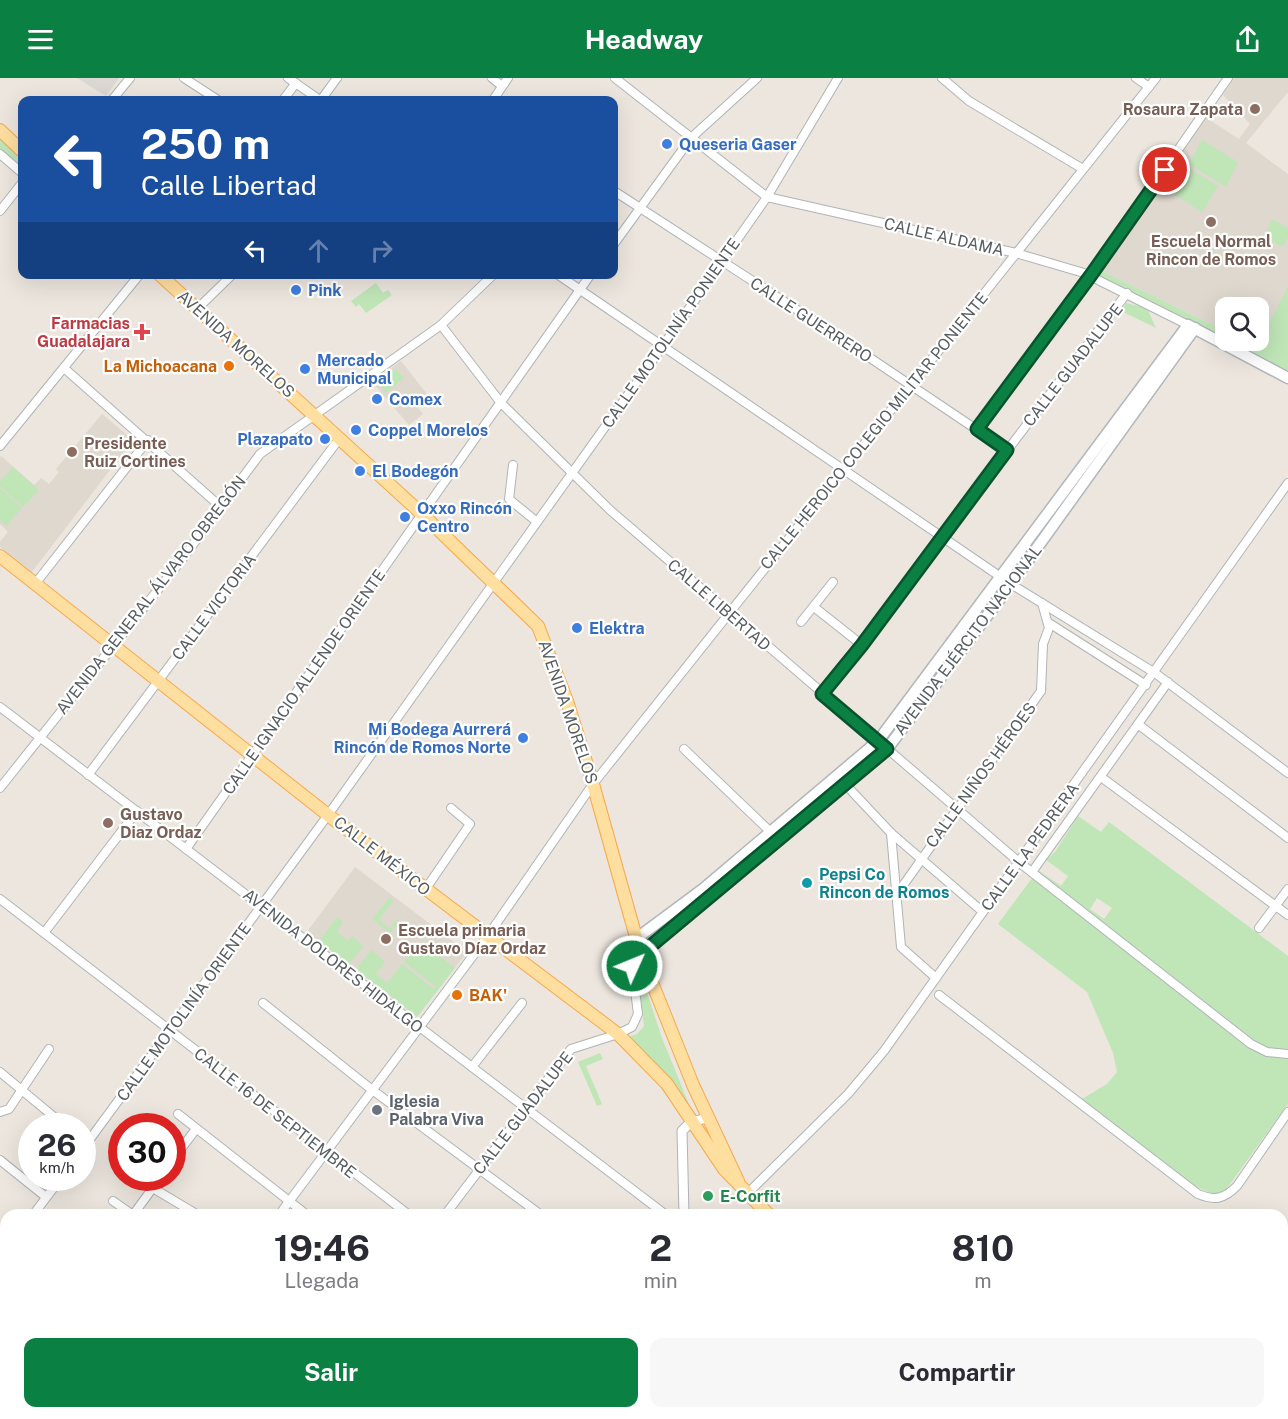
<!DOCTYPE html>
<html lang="es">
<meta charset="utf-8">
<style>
:root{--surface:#fff;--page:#f7f7f7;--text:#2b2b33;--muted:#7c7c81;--accent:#0b8043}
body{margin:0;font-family:"Public Sans",sans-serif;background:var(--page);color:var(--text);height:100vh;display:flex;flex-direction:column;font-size:22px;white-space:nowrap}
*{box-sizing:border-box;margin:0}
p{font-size:20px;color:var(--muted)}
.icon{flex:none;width:33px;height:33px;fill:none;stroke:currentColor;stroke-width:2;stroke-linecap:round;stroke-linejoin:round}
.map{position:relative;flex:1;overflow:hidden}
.drawer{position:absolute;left:0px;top:1131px;width:1288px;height:210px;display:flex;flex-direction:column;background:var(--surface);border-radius:18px 18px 0 0;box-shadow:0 6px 24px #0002}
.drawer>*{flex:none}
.guide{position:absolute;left:18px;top:18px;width:600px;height:183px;border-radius:12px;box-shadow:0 6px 24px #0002;background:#1a4fa0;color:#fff;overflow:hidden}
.fabs{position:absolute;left:1215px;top:219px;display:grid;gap:12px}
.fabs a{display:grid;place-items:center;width:54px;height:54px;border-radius:12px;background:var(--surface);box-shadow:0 6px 24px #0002;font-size:30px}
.speed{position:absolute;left:18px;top:1035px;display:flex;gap:12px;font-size:30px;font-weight:700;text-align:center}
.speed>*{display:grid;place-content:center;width:78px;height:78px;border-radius:50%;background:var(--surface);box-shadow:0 6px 24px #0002;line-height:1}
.speed small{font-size:15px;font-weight:400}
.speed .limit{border:9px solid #d22;background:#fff;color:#111}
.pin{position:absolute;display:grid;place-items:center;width:51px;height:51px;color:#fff;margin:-26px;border:3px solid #fff;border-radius:50%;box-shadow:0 2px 6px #0007}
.me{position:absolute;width:66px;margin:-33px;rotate:46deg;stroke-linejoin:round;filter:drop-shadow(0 0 4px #0008)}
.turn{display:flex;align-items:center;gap:21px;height:126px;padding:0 24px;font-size:27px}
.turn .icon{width:78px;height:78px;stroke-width:2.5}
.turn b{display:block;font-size:42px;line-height:51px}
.lanes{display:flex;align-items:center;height:57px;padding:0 24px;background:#0003;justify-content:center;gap:30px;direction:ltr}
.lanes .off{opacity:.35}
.eta{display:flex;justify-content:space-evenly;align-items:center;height:102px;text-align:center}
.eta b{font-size:36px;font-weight:700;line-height:42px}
.primary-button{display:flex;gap:12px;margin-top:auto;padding:12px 24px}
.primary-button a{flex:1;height:69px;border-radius:12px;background:var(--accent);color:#fff;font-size:24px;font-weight:700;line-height:69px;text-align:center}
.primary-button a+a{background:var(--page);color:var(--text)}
header{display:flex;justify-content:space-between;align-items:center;height:78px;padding:0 24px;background:var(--accent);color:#fff;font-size:27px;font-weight:700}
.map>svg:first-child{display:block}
</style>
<header><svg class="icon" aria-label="menu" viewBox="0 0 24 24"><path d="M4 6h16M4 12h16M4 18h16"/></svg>Headway<svg class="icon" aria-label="share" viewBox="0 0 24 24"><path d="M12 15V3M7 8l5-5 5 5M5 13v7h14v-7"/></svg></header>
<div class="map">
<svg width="1288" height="1341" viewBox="0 0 1288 1341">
<rect width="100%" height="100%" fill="#ece6de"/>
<!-- industrial -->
<polygon fill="#dcd8d3" points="77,0 119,0 106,18"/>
<!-- education -->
<g fill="#ded8cf">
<polygon points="1234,0 1288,0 1288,14 1246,65 1288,96 1288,284 1245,263 1258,262 1258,230 1226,230 1225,253 1100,192 1205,39 1239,61 1250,46 1223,17"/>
<polygon points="401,283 430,320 418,330 423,336 409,347 372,304"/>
<polygon points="102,336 133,362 31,495 0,469 0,464 8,454 0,446 0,380 1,378 34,407 41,400 49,406 59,394 56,391"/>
<polygon points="355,789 467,874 417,939 307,854"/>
</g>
<!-- green -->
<g fill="#c0e6b8" fill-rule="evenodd">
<polygon points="0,53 22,73 22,100 0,80"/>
<polygon points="1202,62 1238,84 1226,109 1189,86"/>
<polygon points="1184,87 1218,108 1202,134 1167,112"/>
<polygon points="1272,141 1288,150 1288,159 1283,169 1264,160"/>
<polygon points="1100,192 1225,253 1226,262 1245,263 1258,269 1288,208 1288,297 1097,198"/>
<polygon points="376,205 383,215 388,212 392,217 366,235 359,226 356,229 351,223"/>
<polygon points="1126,225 1147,230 1156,250 1121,233"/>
<polygon points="396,291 404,300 385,315 377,305"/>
<polygon points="13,389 39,412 23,429 0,408 0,403"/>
<polygon points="0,410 22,430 6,448 0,442"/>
<path d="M1078 738 1101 754 1109 744 1288 878V1026L1225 1113 1215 1117 1195 1108 1080 1022 1107 1006 1117 994 1113 975 1087 914 998 846 1038 792 1061 808 1068 798 1046 782 1055 774ZM1097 820 1112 830 1104 841 1090 831Z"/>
<polygon points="390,819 394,822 379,842 390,850 396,842 399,844 390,855 372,841"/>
<polygon points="337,839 343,844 337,854 348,863 352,858 364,868 349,886 319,863"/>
<polygon points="420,863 455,890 417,939 356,891 371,872 385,884 376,896 387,905 402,886 434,911 436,909 404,884"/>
<polygon points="637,890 639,890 662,960 693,1036 626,960 637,956 644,948"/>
<polygon points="600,975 603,981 586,988 602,1026 597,1028 578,984"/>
<polygon points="617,1335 674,1335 675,1341 613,1341"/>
</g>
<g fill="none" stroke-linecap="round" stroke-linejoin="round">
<!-- minor casing -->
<g stroke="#afb4b7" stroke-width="10">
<g id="minor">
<polyline points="184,0 218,22"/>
<polyline points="288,0 320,22"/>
<polyline points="492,0 502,8"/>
<polyline points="615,0 767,119 1016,175 1084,195 1188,247"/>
<polyline points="942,0 969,23 1083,91"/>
<polyline points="1136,0 1149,9"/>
<polyline points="112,22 130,0"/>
<polyline points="283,22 296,5"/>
<polyline points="321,22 337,0"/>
<polyline points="493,22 508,0"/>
<polyline points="0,76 22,95"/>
<polyline points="614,113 842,261 1007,372"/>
<polyline points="0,133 22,105"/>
<polyline points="614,166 691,60 757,0"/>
<polyline points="557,196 1011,506 1155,595 1288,695"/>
<polyline points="197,231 233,196"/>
<polyline points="441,247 501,325 610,432 1020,785 1251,966 1267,974 1288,976"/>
<polyline points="64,290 221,429"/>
<polyline points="977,351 1091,197 1228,0"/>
<polyline points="0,368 140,196"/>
<polyline points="513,387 509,421 537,444"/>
<polyline points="35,506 148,362"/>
<polyline points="814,529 862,567"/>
<polyline points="801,544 833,504"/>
<polyline points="1049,545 1146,607"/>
<polyline points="822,616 1127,215"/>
<polyline points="0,629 666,1137"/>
<polyline points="1139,647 1288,760"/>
<polyline points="684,671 779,762"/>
<polyline points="88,697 339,361"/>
<polyline points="1101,699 1288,837"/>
<polyline points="845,706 891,755 983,834"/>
<polyline points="0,710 180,484 260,376 441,247 494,196"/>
<polyline points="891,755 901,869 936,900"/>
<polyline points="186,771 591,196"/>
<polyline points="1032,794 1168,604"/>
<polyline points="425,812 470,746 451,730"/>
<polyline points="897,816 1041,613 1043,566 1049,550 1042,525"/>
<polyline points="0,821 409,1137"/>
<polyline points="1259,850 1288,811"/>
<polyline points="44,855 137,733"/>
<path d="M939 917 1198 1116C1215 1123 1224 1121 1237 1108L1288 1034"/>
<polyline points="263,925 371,1011 541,1137"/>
<polyline points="472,989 522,925"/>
<polyline points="0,994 65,1048"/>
<polyline points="0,1034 9,1031 49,971"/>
<polyline points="178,1036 307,1137"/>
<polyline points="82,1072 328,737 662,269 767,119 838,0"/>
<polyline points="0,1082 46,1119"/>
<polyline points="172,1083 196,1051"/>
<polyline points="136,1100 198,1137"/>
<polyline points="749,1114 848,1016 884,973 1288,405"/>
<polyline points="113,1123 133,1137"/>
<polyline points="33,1137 61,1100"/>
<polyline points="133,1137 160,1100"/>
<polyline points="279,1137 487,859 593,706 1156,0"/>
<polyline points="445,1137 571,971 618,956 632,949 638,936 632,888 641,877"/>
<polyline points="0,1181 6,1173"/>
<polyline points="0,1224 6,1228"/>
<polyline points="39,1335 47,1341"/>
<polyline points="97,1335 105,1341"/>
<polyline points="344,1335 351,1341"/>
<polyline points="452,1335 460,1341"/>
<polyline points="57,1341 62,1335"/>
<polyline points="194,1341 198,1335"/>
<polyline points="234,1341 237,1335"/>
<polyline points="250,1341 254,1335"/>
<polyline points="362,1341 367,1335"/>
<polyline points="407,1341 412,1335"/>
<polyline points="555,1341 555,1335"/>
</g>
</g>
<!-- tertiary casing -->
<g stroke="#afb4b7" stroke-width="11">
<g id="tertiary">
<polyline points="684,1137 682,1053 691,1044 707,1040"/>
<polyline points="706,1335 707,1341"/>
</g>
</g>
<!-- secondary casing -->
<g stroke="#b0b6ba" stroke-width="13">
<g id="secondary">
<polyline points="637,860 703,811 878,663 1188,247 1288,300"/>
<polyline points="641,877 887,671 1011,506 1195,250"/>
</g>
</g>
<!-- primary casing -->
<g stroke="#f8a84b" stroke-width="14">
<g id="primary">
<polyline points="0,52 22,73"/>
<polyline points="159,196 422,436 538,548 567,623 593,706 641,877 693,1007 738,1103"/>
<polyline points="0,478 328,737 618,956 667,1006 724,1091 769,1137"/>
<polyline points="931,1335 936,1341"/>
</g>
</g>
<!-- minor -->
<use href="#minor" stroke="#fff" stroke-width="8"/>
<!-- tertiary -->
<use href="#tertiary" stroke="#fff" stroke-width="9"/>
<!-- secondary -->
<use href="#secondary" stroke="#fff" stroke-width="10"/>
<!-- primary -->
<use href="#primary" stroke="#ffdfa0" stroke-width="12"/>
</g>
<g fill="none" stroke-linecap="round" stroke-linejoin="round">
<!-- route casing -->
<g stroke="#07532c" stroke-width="15">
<polyline id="route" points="632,888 635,881 887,671 822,616 862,567 1007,372 977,351 1091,197 1165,92"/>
</g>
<!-- route -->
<use href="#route" stroke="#0b8043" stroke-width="10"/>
</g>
<!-- markers -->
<g fill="#8d6e63" stroke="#fff" stroke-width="2">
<circle cx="1255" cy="31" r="6"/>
<circle cx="1211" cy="144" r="6"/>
<circle cx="72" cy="374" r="6"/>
<circle cx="108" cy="745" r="6"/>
<circle cx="386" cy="861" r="6"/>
</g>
<g fill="#3f7fe0" stroke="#fff" stroke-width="2">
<circle cx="667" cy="66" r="6"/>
<circle cx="296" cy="212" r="6"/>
<circle cx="305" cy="291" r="6"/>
<circle cx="377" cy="321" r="6"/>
<circle cx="356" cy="352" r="6"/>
<circle cx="325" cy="361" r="6"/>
<circle cx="360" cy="393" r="6"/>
<circle cx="405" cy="439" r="6"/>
<circle cx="577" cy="550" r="6"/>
<circle cx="523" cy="660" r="6"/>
</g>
<path fill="#e0444e" stroke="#fff" stroke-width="2" d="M139 245h6v6h6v6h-6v6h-6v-6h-6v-6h6z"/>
<g fill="#e8710a" stroke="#fff" stroke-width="2">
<circle cx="229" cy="288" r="6"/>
<circle cx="457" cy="917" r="6"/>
</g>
<circle fill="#0f9aa8" stroke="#fff" stroke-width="2" cx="807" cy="805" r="6"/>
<circle fill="#6b7280" stroke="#fff" stroke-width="2" cx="377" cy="1032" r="6"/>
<circle fill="#2e9e5b" stroke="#fff" stroke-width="2" cx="708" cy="1118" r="6"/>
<g text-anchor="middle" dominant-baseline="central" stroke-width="4.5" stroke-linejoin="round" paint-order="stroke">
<!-- education labels -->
<g font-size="16" font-weight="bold" fill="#785e54" stroke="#fff" text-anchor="start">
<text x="1243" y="31" text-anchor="end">Rosaura Zapata</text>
<text x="1211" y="163" text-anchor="middle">Escuela Normal<tspan x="1211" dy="18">Rincon de Romos</tspan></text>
<text x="84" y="365">Presidente<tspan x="84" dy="18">Ruiz Cortines</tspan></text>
<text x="120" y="736">Gustavo<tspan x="120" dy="18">Diaz Ordaz</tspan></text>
<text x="398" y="852">Escuela primaria<tspan x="398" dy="18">Gustavo Díaz Ordaz</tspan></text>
</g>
<!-- shop labels -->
<g font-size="16" font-weight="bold" fill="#366cbe" stroke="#fff" text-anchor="start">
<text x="679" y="66">Queseria Gaser</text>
<text x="308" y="212">Pink</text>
<text x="317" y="282">Mercado<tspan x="317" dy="18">Municipal</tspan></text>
<text x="389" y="321">Comex</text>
<text x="368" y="352">Coppel Morelos</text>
<text x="313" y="361" text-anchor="end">Plazapato</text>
<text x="372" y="393">El Bodegón</text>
<text x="417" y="430">Oxxo Rincón<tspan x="417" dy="18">Centro</tspan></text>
<text x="589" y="550">Elektra</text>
<text x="511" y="651" text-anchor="end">Mi Bodega Aurrerá<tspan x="511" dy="18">Rincón de Romos Norte</tspan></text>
</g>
<!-- street labels -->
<g font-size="16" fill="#575d60" stroke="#fff">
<text transform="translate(944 159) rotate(13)">CALLE ALDAMA</text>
<text transform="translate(811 242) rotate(33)">CALLE GUERRERO</text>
<text transform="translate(671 255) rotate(-55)">CALLE MOTOLINÍA PONIENTE</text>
<text transform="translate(236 266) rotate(42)">AVENIDA MORELOS</text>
<text transform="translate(1073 287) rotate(-52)">CALLE GUADALUPE</text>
<text transform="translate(874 353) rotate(-51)">CALLE HEROICO COLEGIO MILITAR PONIENTE</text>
<text transform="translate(151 517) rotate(-52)">AVENIDA GENERAL ÁLVARO OBREGÓN</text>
<text transform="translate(719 527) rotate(41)">CALLE LIBERTAD</text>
<text transform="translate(214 529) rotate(-53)">CALLE VICTORIA</text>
<text transform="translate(968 562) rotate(-53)">AVENIDA EJÉRCITO NACIONAL</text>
<text transform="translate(304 604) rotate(-55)">CALLE IGNACIO ALLENDE ORIENTE</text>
<text transform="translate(568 634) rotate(71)">AVENIDA MORELOS</text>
<text transform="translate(981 697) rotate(-54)">CALLE NIÑOS HÉROES</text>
<text transform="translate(1030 769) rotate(-54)">CALLE LA PEDRERA</text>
<text transform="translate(382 778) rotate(38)">CALLE MÉXICO</text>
<text transform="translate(333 883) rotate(38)">AVENIDA DOLORES HIDALGO</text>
<text transform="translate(184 934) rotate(-54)">CALLE MOTOLINÍA ORIENTE</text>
<text transform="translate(275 1035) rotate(38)">CALLE 16 DE SEPTIEMBRE</text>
<text transform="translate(523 1035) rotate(-52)">CALLE GUADALUPE</text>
</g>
<!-- health labels -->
<g font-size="16" font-weight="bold" fill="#be3a42" stroke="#fff" text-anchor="end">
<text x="130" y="245">Farmacias<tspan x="130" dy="18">Guadalajara</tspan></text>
</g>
<!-- food labels -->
<g font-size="16" font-weight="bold" fill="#c56008" stroke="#fff" text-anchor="end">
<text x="217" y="288">La Michoacana</text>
<text x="469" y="917" text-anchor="start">BAK'</text>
</g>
<!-- culture labels -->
<g font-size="16" font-weight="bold" fill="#0d838f" stroke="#fff" text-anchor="start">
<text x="819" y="796">Pepsi Co<tspan x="819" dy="18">Rincon de Romos</tspan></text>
</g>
<!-- worship labels -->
<g font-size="16" font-weight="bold" fill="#5b616d" stroke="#fff" text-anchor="start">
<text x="389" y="1023">Iglesia<tspan x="389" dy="18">Palabra Viva</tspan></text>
</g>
<!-- leisure labels -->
<g font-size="16" font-weight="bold" fill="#27864d" stroke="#fff" text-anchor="start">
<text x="720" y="1118">E-Corfit</text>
</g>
</g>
</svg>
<div class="fabs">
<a><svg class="icon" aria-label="search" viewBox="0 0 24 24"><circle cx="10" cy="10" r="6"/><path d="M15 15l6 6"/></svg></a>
</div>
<div class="speed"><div>26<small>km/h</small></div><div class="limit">30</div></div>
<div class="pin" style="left:1165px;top:92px;background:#d93025"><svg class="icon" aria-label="arrive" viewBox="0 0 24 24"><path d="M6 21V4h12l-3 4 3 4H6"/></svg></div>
<svg class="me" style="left:632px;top:888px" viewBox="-20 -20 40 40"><circle r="17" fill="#0b8043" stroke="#fff" stroke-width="3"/><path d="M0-11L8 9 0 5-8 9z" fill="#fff"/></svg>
<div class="guide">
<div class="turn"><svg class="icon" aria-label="left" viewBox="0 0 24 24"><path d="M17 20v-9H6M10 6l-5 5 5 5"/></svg><div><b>250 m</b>Calle Libertad</div></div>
<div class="lanes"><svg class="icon" aria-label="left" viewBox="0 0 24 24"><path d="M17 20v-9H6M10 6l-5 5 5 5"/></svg><svg class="icon off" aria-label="ahead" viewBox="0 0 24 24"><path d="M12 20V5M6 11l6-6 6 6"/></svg><svg class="icon off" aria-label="right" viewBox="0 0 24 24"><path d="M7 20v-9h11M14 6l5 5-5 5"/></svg></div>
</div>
<section class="drawer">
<div class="eta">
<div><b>19:46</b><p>Llegada</p></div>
<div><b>2</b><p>min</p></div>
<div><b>810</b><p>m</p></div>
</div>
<div class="primary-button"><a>Salir</a><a>Compartir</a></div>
</section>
</div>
